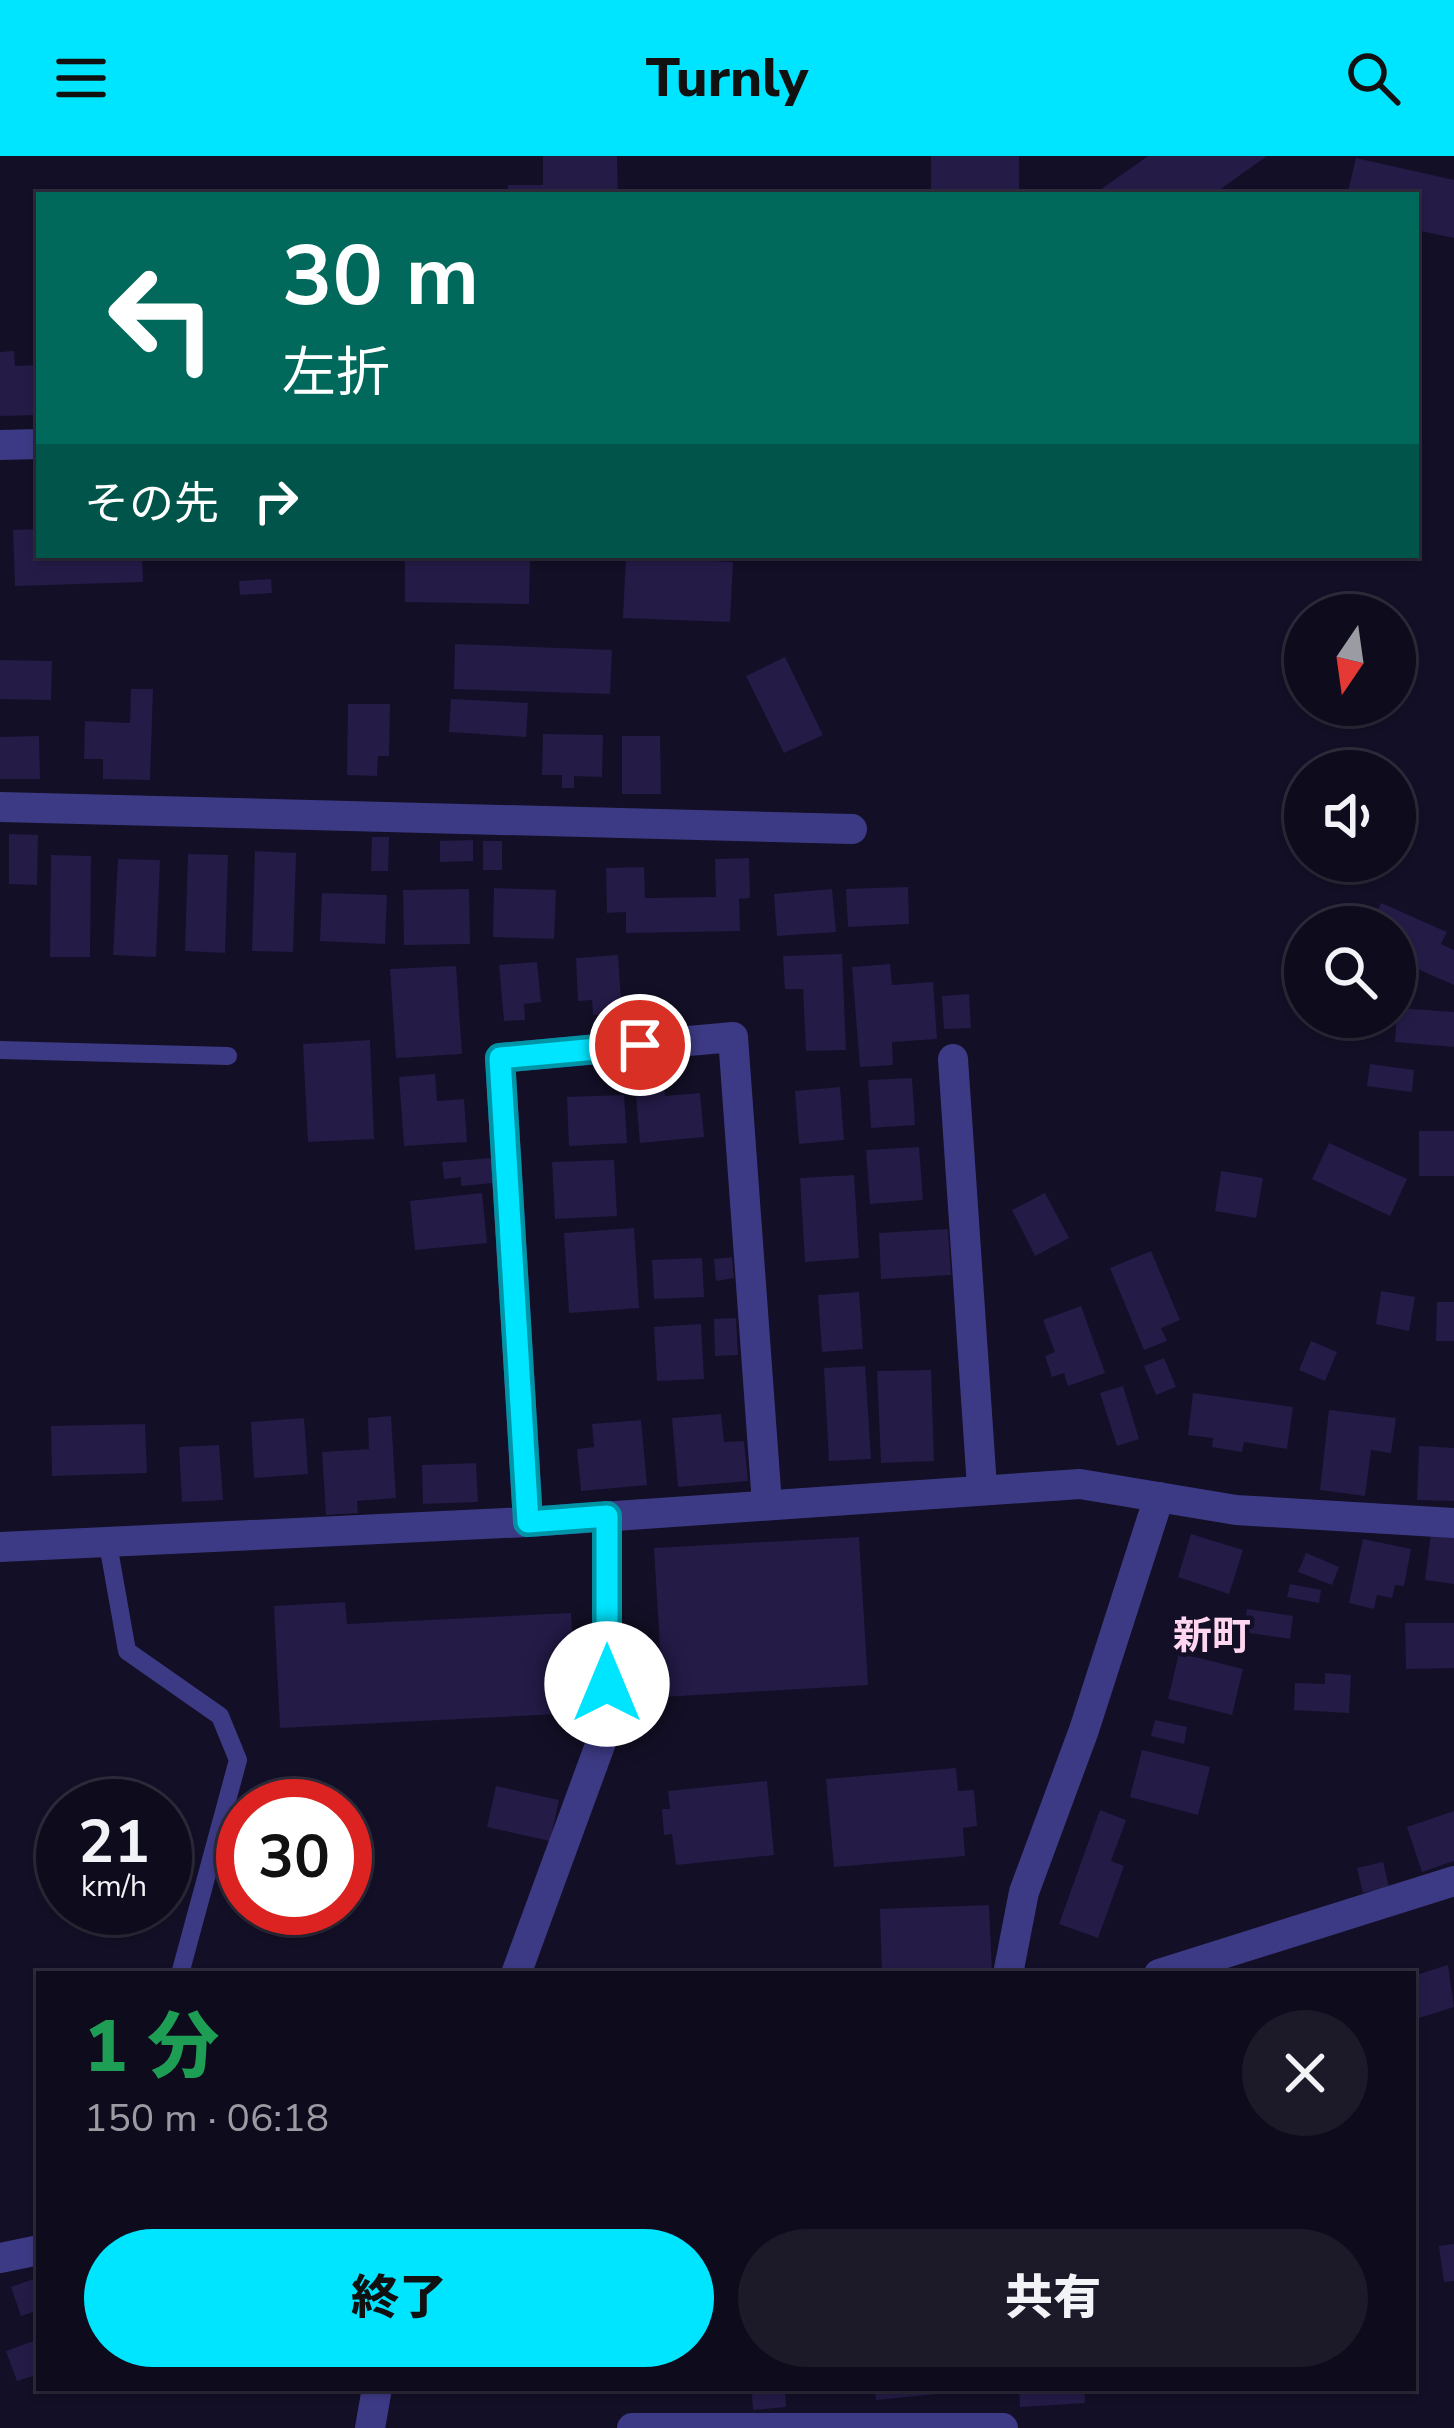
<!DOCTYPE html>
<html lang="ja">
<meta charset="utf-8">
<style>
:root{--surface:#0e0b1c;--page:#1c1929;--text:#f1f3f6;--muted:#9b9ba3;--line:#2e2b3b;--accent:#00e5ff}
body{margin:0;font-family:"Nunito Sans","Noto Sans JP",sans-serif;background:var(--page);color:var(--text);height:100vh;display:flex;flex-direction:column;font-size:45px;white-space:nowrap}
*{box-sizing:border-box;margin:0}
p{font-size:39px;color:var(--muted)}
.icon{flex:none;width:66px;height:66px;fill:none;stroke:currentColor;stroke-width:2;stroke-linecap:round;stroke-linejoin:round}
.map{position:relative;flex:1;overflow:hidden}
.side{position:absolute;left:36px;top:1815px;width:1380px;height:420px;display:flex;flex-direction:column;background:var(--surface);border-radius:0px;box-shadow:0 3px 9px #0004,0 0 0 3px var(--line)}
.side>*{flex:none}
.top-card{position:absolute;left:36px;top:36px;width:1383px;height:366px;border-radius:0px;box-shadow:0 3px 9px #0004,0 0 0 3px var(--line);background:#00695c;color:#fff;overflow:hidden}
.needle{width:78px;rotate:193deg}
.controls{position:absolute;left:1284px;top:438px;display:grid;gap:24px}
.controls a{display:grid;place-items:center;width:132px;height:132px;border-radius:50%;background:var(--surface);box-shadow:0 3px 9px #0004,0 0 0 3px var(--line);font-size:60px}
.speed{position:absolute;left:36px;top:1623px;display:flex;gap:24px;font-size:60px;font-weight:700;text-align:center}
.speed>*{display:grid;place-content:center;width:156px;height:156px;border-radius:50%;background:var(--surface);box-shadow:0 3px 9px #0004,0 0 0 3px var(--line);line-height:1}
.speed small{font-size:30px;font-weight:400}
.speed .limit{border:18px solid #d22;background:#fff;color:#111}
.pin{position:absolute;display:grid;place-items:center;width:102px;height:102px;color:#fff;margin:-51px;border:6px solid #fff;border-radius:50%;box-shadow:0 3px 12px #0007}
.me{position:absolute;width:132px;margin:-66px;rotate:0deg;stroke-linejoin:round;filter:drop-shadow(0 0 9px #0008)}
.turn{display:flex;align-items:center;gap:42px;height:252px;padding:0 48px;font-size:54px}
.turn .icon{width:156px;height:156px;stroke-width:2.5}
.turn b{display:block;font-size:84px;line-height:102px}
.then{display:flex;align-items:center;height:114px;padding:0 48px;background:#0003;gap:24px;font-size:45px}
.round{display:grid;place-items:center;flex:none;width:126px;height:126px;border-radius:63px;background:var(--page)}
.head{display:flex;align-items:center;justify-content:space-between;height:204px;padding:0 48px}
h1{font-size:72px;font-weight:800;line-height:90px;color:#1e9e55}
.cta{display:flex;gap:24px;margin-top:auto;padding:24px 48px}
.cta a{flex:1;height:138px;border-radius:72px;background:var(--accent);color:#111;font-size:48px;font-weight:800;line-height:138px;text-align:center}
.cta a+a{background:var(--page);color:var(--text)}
header{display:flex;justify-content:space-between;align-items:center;height:156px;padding:0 48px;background:var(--accent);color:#111;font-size:54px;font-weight:800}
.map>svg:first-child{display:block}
</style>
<header><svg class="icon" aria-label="menu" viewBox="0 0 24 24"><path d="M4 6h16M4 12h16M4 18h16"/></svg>Turnly<svg class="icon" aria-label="search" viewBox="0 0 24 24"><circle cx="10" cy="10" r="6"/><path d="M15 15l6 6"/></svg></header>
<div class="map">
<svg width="1454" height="2272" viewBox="0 0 1454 2272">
<rect width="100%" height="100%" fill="#130f26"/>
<!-- building -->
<g fill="#241b47">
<polygon points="543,0 617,0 618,39 508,39 508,29 543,29"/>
<rect x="931" y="0" width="88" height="39"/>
<polygon points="1148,0 1267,0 1212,39 1093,39"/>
<polygon points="1356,2 1454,24 1454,82 1416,74 1416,39 1347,39"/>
<polygon points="14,195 15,210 39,209 39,259 0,260 0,196"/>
<polygon points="39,373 39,399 142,399 143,426 15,430 13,374"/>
<polygon points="405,399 530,400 529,448 405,446"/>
<polygon points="626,401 733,406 730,466 623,462"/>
<polygon points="271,423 272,437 240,439 239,425"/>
<polygon points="455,488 612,494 610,538 454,533"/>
<polygon points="785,501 823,579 784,597 746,520"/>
<polygon points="0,504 52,505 51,544 0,543"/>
<polygon points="131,533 153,533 150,624 103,623 103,603 84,603 85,565 130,567"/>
<polygon points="451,543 528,547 526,581 449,576"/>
<polygon points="348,548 390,548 389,600 378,600 377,620 347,619"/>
<polygon points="543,578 603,579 602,621 574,620 574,632 562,632 562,619 542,619"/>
<polygon points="39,580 40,623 0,623 0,581"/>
<polygon points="622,580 660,580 661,638 622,638"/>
<polygon points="9,678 38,679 37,729 9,728"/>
<polygon points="372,681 389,681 388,715 371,715"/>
<polygon points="473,684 473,705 440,706 440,685"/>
<rect x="483" y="685" width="19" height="29"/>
<polygon points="255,695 296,697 293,796 252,795"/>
<polygon points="188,698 228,699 225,797 185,795"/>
<polygon points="51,699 91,700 90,801 50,801"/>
<polygon points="749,702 750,742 739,743 740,775 626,777 626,756 607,757 606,712 644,711 645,742 716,741 715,703"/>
<polygon points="118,703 160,704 156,801 113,799"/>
<polygon points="908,731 909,768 848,771 846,733"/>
<polygon points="494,732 556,734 554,783 493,781"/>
<polygon points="469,733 470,788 404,789 403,734"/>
<polygon points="832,733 836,776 777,780 774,738"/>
<polygon points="322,737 387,739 385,788 320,785"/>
<polygon points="1381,747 1447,776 1441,788 1454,794 1454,829 1395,803 1395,771 1370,771"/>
<polygon points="842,798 846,894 806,895 803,833 785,833 783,800"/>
<polygon points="618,799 622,857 593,859 592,844 578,845 576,802"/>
<polygon points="537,806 541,846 524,848 525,864 504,865 499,809"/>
<polygon points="890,808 892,829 933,826 937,883 892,886 893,909 860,911 852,811"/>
<polygon points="456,810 462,898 396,902 390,813"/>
<polygon points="969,838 971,872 944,873 942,840"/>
<polygon points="1397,852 1454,856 1454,891 1395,886"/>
<polygon points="370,884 374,983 308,986 303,888"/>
<polygon points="1370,908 1414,914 1412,936 1367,930"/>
<polygon points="662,913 665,940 700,937 704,981 640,987 634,916"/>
<polygon points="435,918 437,945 464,943 467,986 404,990 399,921"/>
<polygon points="912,922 915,969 871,972 868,924"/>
<polygon points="840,931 844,984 799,988 795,935"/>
<polygon points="624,939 627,987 569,990 567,941"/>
<rect x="1419" y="975" width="35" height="45"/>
<polygon points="1329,987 1407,1023 1390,1060 1312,1023"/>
<polygon points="919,991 923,1044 870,1048 866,994"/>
<polygon points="491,1002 493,1027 461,1030 461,1021 444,1023 442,1006"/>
<polygon points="614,1004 617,1060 555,1063 552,1006"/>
<polygon points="1221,1015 1263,1022 1256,1062 1215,1055"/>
<polygon points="854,1019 859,1102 805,1106 800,1022"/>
<polygon points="482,1037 487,1087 415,1094 410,1045"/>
<polygon points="1045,1037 1069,1082 1035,1100 1012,1054"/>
<polygon points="634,1072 639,1152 569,1157 564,1077"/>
<polygon points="948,1073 951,1119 881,1123 879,1077"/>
<polygon points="1151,1095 1180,1164 1161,1172 1167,1185 1144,1194 1110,1112"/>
<polygon points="732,1101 734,1122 716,1125 714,1103"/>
<polygon points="702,1102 704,1141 654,1143 652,1104"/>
<polygon points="1381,1135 1415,1141 1409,1175 1376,1168"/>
<polygon points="859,1136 863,1193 822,1196 818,1139"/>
<polygon points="1437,1146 1454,1146 1454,1185 1436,1185"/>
<polygon points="1081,1150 1105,1217 1068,1230 1064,1217 1052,1221 1045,1200 1055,1196 1043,1164"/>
<polygon points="736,1162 738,1199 715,1200 714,1163"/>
<polygon points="701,1168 704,1223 657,1225 654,1171"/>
<polygon points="1311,1185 1337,1196 1325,1225 1299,1214"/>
<polygon points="1164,1202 1176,1231 1156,1239 1144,1210"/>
<polygon points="865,1210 871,1303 829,1305 824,1212"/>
<polygon points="931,1214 934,1305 881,1307 877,1215"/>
<polygon points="1123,1230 1139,1283 1117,1290 1100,1237"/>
<polygon points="1193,1237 1293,1251 1287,1293 1244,1286 1242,1296 1212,1291 1213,1282 1188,1279"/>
<polygon points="1329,1254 1396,1262 1391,1297 1371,1294 1365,1340 1320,1334"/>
<polygon points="721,1258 724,1286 744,1285 748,1325 678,1331 672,1262"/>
<polygon points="391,1260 396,1342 357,1345 358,1357 326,1359 322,1296 369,1293 368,1262"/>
<polygon points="304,1262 308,1318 254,1322 251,1266"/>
<polygon points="641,1264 647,1329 581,1335 577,1293 594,1291 592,1268"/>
<polygon points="145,1268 147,1317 52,1320 51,1270"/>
<polygon points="219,1289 223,1344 182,1346 179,1291"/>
<polygon points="1419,1290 1454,1292 1454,1345 1417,1344"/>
<polygon points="476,1307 478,1346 423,1348 422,1309"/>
<polygon points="1431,1377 1454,1380 1454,1428 1425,1424"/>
<polygon points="1191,1378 1243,1394 1229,1438 1178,1421"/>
<polygon points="859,1381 868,1529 663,1541 654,1392"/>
<polygon points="1363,1383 1411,1393 1404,1430 1395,1429 1392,1442 1377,1439 1374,1453 1349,1447"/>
<polygon points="1306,1397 1339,1411 1332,1429 1298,1416"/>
<polygon points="1290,1428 1321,1434 1319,1447 1287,1441"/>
<polygon points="345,1446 347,1468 571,1457 577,1557 280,1572 274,1450"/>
<polygon points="1247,1453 1293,1460 1290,1483 1243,1476"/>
<polygon points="1405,1467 1454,1467 1454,1512 1406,1513"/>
<polygon points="1179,1497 1243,1513 1232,1559 1168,1543"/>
<polygon points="1325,1517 1351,1519 1349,1557 1294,1554 1295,1527 1325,1528"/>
<polygon points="1155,1564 1187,1571 1184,1588 1151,1580"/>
<polygon points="1142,1594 1210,1611 1198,1659 1130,1641"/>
<polygon points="956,1612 958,1635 974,1634 977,1670 963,1672 965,1700 834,1711 826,1623"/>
<polygon points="767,1625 774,1699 676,1709 672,1678 664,1679 662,1653 670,1653 668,1635"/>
<polygon points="496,1630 559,1644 550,1685 487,1671"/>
<polygon points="1100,1654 1126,1664 1111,1705 1124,1710 1098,1782 1059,1768"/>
<polygon points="1454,1655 1454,1705 1422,1716 1407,1671"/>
<polygon points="165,1695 191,1700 184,1734 165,1730"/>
<polygon points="1383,1706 1389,1731 1363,1737 1357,1712"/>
<polygon points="989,1749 992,1817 882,1818 880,1753"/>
<polygon points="1448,1809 1454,1851 1413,1864 1413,1820"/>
<polygon points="1454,2088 1454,2125 1444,2126 1439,2090"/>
<polygon points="39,2121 39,2154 21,2160 11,2131"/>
<polygon points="39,2183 39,2218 17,2225 6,2195"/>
<polygon points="875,2232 936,2232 937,2238 876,2244"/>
<polygon points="1019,2232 1084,2232 1085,2247 1020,2251"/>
<polygon points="785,2235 786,2251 753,2254 752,2238"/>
</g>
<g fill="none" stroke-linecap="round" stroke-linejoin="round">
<!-- service -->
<g stroke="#3d3a85" stroke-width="18">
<polyline points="0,894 228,900"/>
<polyline points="108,1388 127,1495 220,1560 238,1604 180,1818"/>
</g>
<!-- minor -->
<g stroke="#3d3a85" stroke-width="30">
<polyline points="0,289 39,288"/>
<polyline points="0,651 852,673"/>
<polyline points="953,903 982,1331"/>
<polyline points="528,1366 500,902 733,881 767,1348"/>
<polyline points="0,1391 528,1366 1080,1328 1236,1354 1454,1367"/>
<polyline points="516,1818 607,1570 607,1360"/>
<polyline points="1008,1818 1024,1736 1084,1574 1159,1341"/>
<polyline points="1159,1818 1454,1725"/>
<polyline points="0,2102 39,2094"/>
<polyline points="370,2272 377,2232"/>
<polyline points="632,2272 1003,2272"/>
</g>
</g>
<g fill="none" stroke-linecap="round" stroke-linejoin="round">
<!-- route casing -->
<g stroke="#0095a6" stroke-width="30">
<polyline id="route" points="607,1528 607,1360 528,1366 500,902 640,889"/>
</g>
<!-- route -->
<use href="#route" stroke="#00e5ff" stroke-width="21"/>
</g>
<g text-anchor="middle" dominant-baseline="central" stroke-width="9" stroke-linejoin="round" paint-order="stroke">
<!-- quarter labels -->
<g font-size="39" font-weight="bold" fill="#ffd6f0" stroke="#130f26">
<text x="1212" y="1480">新町</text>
</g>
</g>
</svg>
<div class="controls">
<a><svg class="needle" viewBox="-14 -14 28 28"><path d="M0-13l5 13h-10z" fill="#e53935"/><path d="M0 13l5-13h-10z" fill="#9b9ba3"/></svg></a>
<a><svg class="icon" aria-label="sound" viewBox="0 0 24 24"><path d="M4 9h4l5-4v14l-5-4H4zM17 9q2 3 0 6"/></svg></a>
<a><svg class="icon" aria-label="search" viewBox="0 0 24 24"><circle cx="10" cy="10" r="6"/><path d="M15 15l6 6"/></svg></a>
</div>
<div class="speed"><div>21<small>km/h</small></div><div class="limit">30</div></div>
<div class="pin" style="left:640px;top:889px;background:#d93025"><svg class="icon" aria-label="arrive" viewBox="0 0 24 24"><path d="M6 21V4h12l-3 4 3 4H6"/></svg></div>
<svg class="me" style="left:607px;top:1528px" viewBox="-20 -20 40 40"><circle r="19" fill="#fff"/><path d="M0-13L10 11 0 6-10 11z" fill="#00e5ff"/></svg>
<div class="top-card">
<div class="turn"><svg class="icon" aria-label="left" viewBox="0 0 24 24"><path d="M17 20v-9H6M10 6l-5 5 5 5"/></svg><div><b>30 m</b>左折</div></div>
<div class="then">その先<svg class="icon" aria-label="right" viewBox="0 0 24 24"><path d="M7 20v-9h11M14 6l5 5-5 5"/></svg></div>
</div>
<section class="side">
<div class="head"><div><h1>1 分</h1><p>150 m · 06:18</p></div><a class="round"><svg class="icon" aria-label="close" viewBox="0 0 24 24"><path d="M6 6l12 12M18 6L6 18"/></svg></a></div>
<div class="cta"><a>終了</a><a>共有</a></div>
</section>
</div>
